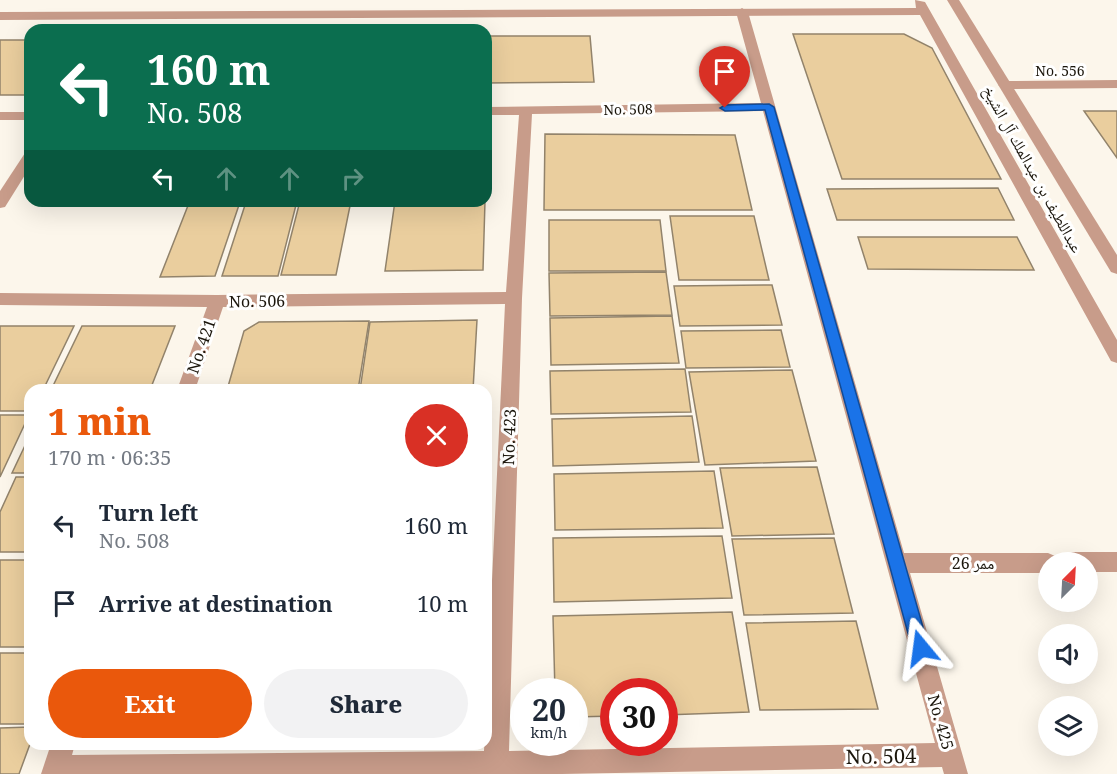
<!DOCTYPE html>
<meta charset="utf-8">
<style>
:root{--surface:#fff;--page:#f2f2f3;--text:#1f2937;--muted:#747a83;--accent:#ea580c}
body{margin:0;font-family:"Noto Serif","Noto Naskh Arabic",serif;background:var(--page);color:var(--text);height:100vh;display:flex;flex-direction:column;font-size:22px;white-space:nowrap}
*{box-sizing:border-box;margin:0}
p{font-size:20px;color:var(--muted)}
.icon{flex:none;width:33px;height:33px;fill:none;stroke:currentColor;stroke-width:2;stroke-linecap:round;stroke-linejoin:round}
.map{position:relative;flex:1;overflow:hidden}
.details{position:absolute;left:24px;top:384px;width:468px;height:366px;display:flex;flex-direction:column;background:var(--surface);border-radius:18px;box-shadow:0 6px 24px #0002}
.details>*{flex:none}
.banner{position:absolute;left:24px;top:24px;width:468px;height:183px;border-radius:18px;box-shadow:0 6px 24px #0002;background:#0b6e4f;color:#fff;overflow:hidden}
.needle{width:39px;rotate:24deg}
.fabs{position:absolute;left:1038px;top:552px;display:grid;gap:12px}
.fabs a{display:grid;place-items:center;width:60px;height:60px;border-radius:50%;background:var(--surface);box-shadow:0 6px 24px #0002;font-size:30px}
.speed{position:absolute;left:510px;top:678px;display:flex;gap:12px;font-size:30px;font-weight:700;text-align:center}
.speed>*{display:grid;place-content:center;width:78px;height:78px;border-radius:50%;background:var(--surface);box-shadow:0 6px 24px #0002;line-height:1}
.speed small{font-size:15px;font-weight:400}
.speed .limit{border:9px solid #d22;background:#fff;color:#111}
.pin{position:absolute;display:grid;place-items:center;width:51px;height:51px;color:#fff;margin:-62px -26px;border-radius:50% 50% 50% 0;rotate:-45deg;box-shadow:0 0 6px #0007}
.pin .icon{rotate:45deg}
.me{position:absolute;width:66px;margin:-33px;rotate:344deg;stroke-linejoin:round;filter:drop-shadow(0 0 4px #0008)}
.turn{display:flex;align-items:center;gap:21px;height:126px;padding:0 24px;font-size:27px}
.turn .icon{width:78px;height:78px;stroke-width:2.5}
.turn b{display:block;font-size:42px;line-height:51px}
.lanes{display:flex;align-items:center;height:57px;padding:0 24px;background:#0003;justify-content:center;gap:30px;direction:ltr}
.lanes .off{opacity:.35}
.round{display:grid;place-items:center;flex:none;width:63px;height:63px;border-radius:32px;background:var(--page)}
.summary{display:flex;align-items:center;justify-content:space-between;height:102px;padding:0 24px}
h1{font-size:36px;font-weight:800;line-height:45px;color:var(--accent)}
.button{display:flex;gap:12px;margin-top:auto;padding:12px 24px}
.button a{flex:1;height:69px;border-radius:36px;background:var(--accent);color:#fff;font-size:24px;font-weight:800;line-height:69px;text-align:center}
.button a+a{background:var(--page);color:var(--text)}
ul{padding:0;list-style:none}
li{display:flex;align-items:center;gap:18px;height:78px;padding:0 24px}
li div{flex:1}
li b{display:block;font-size:22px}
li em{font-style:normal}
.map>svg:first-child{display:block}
</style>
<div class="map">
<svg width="1117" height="774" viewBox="0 0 1117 774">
<rect width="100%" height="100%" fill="#fcf6eb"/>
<!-- building -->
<g fill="#eace9e" stroke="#92836b" stroke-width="1.5">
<polygon points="793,34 904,34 932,48 1001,179 842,179"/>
<polygon points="486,36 590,36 594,82 486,83"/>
<polygon points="0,40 30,40 30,92 28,95 0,95"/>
<polygon points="1084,111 1117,111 1117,158"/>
<polygon points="545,134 735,135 752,210 544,210"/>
<polygon points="998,188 1014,220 837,220 827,189"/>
<polygon points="297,201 278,276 222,276 246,202"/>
<polygon points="300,201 351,201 336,275 281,275"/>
<polygon points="395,201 485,201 483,270 385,271"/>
<polygon points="240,202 215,276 160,277 189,203"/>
<polygon points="670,216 754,216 769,280 679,280"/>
<polygon points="549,220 660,220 666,271 549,271"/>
<polygon points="858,237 1017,237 1034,270 868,269"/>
<polygon points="666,272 672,315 550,316 549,273"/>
<polygon points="772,285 782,325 680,326 674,286"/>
<polygon points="672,316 679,363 551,365 550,318"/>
<polygon points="477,320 473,390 360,390 370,322"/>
<polygon points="369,321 358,390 227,390 244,331 259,322"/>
<polygon points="0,326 74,326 43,390 30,390 30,411 0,411"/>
<polygon points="82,326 175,326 150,390 51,390"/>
<polygon points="781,330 790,367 686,368 681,331"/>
<polygon points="685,369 691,412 551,414 550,371"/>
<polygon points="792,370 816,461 705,465 689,372"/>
<polygon points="0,415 29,415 0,477"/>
<polygon points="692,416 699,462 553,466 552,419"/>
<polygon points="30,435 30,473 12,473"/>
<polygon points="817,467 834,534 732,536 720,468"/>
<polygon points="714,471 723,528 555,530 554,474"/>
<polygon points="16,477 30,477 30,552 0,552 0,512"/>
<polygon points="722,536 732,598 554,602 553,538"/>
<polygon points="834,538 853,613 744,615 732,539"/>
<rect x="0" y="560" width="30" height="87"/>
<polygon points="732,612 749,712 664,715 664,692 614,692 614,716 574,717 574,692 555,692 553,616"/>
<polygon points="856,621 878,709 760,710 746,623"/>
<rect x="0" y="653" width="30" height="71"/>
<polygon points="30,727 30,744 19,774 0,774 0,728"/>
</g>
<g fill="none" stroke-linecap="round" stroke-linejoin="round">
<!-- minor -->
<g fill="#c89c8a" fill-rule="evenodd">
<path d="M742 8 748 12 904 553H1048L1055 556 1058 562H1048V573H910L968 774H944L942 767 562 774H41L51 744H75L72 755 484 751 505 304 223 307 195 390H177L207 307 0 305V293L217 295 506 292 519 115H486V107L761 103 736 12ZM763 111 935 743 509 751 522 298 532 114Z"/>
<polygon points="1117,80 1117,88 1004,89 998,85 1004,81"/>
<rect x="0" y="112" width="30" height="8"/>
<polygon points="30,152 30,167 5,207 0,208 0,191 25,153"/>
<polygon points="1073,552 1117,552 1117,572 1088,572 1088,562 1063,562 1066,555"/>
</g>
<!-- tertiary -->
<g fill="#c89c8a" fill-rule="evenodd">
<polygon points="915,0 925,2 1117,340 1117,363 1111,361 920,15 0,20 0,12 916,8"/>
<polygon points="947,0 959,0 1117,255 1117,274 1111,272"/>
</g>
</g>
<!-- route -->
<polygon fill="#1a73e8" stroke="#114b97" stroke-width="1.5" points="769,104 774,107 929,648 927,654 921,657 915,654 912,648 765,110 725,111 720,108 725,105"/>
<g text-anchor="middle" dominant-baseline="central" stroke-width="6" stroke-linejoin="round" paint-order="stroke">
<!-- far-street labels -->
<g font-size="14" fill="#1b160c" stroke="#fff">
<text x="1060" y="70">No. 556</text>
<text transform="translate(628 109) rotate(-1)">No. 508</text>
</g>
<!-- street labels -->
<g font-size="16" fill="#1b160c" stroke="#fff">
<text transform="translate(1033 169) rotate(61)">عبداللطيف بن عبدالملك آل الشيخ</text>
<text transform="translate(257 301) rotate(-1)">No. 506</text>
<text transform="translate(201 346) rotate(-71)">No. 421</text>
<text transform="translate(509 437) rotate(-88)">No. 423</text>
<text x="973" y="563">ممر 26</text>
<text transform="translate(941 722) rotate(74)">No. 425</text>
</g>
<!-- near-street labels -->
<g font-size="20" fill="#1b160c" stroke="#fff">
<text transform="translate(881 756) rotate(-1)">No. 504</text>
</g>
</g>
</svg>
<div class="fabs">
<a><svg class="needle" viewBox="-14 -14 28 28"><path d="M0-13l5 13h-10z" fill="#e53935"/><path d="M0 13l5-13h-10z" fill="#747a83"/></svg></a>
<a><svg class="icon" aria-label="sound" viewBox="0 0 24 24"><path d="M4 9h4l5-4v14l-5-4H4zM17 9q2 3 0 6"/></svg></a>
<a><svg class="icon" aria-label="layers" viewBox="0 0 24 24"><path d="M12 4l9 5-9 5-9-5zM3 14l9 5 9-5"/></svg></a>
</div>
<div class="speed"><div>20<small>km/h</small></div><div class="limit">30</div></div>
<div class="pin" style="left:725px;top:108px;background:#d93025"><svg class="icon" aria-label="arrive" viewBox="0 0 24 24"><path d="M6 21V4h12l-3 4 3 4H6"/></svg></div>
<svg class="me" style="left:921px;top:648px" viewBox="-20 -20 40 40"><path d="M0-17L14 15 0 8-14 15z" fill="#1a73e8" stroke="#fff" stroke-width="4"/></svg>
<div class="banner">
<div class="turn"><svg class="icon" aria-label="left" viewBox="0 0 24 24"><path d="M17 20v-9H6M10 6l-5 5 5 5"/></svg><div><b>160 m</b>No. 508</div></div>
<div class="lanes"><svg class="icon" aria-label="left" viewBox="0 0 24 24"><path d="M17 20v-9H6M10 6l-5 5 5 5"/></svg><svg class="icon off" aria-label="ahead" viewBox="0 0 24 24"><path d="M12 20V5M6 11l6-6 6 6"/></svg><svg class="icon off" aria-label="ahead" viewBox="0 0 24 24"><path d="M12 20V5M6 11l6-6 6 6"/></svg><svg class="icon off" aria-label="right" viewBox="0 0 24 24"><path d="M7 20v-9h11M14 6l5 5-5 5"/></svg></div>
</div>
<section class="details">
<div class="summary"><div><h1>1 min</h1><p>170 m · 06:35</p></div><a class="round" style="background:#d93025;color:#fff"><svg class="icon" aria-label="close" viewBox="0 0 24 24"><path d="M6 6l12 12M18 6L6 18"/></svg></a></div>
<ul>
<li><svg class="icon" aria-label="left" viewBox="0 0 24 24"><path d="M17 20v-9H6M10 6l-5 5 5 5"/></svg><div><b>Turn left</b><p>No. 508</p></div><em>160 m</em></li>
<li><svg class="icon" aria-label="arrive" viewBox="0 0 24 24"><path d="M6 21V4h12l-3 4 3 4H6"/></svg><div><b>Arrive at destination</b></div><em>10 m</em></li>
</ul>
<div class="button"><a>Exit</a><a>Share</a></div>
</section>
</div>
